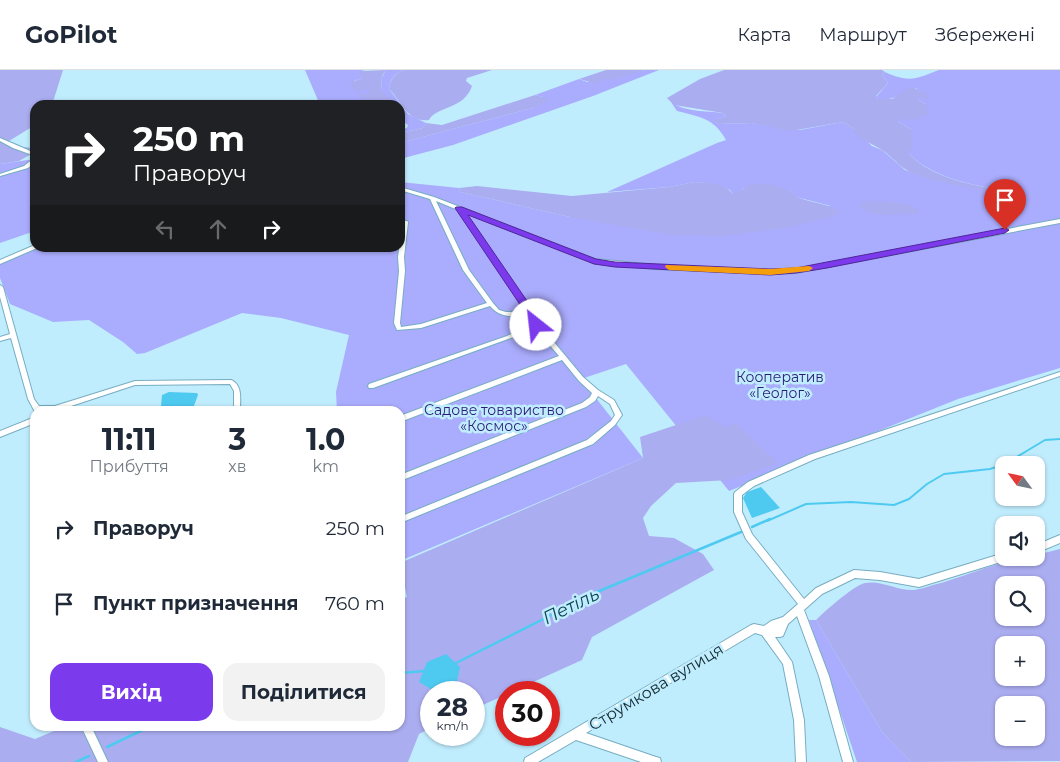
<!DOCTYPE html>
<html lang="uk">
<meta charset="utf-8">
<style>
:root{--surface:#fff;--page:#f2f2f3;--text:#1f2937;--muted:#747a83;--line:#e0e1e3;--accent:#7c3aed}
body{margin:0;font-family:Montserrat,sans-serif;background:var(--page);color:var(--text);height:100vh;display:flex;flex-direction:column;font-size:19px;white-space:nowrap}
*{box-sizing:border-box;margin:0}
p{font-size:16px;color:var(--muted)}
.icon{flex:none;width:28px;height:28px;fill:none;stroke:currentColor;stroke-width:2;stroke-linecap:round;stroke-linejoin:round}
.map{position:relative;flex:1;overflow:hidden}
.sheet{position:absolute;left:30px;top:336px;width:375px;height:325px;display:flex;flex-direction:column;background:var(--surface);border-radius:15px;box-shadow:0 1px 4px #0004}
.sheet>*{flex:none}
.banner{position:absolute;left:30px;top:30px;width:375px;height:152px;border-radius:15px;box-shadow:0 1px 4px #0004;background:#202124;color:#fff;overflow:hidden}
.needle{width:32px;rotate:303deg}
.buttons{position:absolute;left:995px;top:386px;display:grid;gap:10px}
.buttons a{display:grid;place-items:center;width:50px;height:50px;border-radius:10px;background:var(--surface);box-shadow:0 1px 4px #0004;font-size:25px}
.speed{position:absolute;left:420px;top:611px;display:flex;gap:10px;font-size:25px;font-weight:700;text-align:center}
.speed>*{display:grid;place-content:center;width:65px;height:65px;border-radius:50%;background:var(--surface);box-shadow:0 1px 4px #0004;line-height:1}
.speed small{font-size:12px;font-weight:400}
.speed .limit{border:8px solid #d22;background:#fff;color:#111}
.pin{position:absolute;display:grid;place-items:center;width:42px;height:42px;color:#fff;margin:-51px -21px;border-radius:50% 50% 50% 0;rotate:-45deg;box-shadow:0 0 5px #0007}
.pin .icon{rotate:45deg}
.me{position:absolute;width:55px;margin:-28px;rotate:331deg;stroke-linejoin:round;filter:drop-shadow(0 0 4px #0008)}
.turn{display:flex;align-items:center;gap:18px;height:105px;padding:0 20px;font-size:22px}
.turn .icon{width:65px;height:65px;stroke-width:2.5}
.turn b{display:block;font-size:35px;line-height:42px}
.lanes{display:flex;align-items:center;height:48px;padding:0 20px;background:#0003;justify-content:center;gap:25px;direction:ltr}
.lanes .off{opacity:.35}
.eta{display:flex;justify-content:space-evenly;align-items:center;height:85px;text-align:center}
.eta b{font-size:30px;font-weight:700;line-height:35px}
.action{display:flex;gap:10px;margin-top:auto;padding:10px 20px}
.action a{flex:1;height:58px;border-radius:15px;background:var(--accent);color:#fff;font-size:20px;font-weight:700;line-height:58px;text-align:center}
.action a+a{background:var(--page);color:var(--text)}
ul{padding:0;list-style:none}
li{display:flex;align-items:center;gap:15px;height:75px;padding:0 20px}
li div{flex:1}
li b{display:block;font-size:19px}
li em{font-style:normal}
header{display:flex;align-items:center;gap:30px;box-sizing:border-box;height:70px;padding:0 25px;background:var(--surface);border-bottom:1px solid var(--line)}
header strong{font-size:24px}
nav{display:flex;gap:28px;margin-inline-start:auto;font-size:18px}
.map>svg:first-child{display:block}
</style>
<header>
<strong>GoPilot</strong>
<nav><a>Карта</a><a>Маршрут</a><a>Збережені</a></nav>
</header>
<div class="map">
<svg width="1060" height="692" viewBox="0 0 1060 692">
<rect width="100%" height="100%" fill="#c0edfe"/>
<!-- green -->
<g fill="#aaacfd">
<polygon points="305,0 365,0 361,1 362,8 354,11 367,20 368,24 361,33 364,35 320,35"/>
<path d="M386 0H405C395 2 390 9 389 19L408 44 426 53 423 58 400 63V59L407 58 408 55 402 51 400 52V35H393L381 21 382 7Z"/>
<polygon points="645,0 659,0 593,26 453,75 400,89 400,73 533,38 543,27 535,25 579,9 587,12"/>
<path d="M939 0H1060V298L958 329 729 421 626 294 581 309 643 388 400 491V440L403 439 400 430V341H337L336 322 349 265 281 248 242 243 145 283 137 284 123 272 89 250 53 252 10 234 0 208V193L38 178H400V112L459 118 460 122 570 147 831 136 796 127 791 122 764 114 744 118 738 124H733L730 120 707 113 695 112 669 117 607 122 717 73 726 70C714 48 700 47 677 41L671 32C684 42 707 41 723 43L726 46 714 51 719 54 751 53 800 60 843 52 854 59 872 76 882 80 905 100 921 106 962 116 1017 124C980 115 938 112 909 84L911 59 898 52 899 49 926 34 918 30 920 22 916 18C903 21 891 33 878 29L876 27 888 13 882 5 885 2C909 13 916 9 939 0Z"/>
<polygon points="35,89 35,161 0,173 0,94"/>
<polygon points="809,550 816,550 882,662 911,692 857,692"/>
</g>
<!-- forest -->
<g fill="#abadf1" fill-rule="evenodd">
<polygon points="0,0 63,0 52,35 35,35 35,55 9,71 23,77 35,78 35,82 19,91 0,94"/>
<polygon points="386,0 382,6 381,20 391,30 393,35 364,35 360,31 364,29 358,25 360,23 367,25 367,21 365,19 358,22 350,15 350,13 362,8 360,3 361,1"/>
<path d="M405 0H492L467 8 466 11 472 16C464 40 436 36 429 50 408 53 402 32 389 19 390 10 395 2 405 0Z"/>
<polygon points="606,0 645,0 611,10 606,9 597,14 579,9"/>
<path d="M724 0H882L885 2 882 5 888 13 876 26 878 29H892L911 16 930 26 929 29 919 27 918 30 926 34 928 44 916 49 899 50 898 52 911 59 913 74 909 84C937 112 981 116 1018 123L1013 125C989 121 923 112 905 99 897 94 890 85 882 80 871 73 862 71 853 62L854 59 843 52 791 61 751 53 719 54 713 51 726 46 723 43 674 35 667 28 700 9Z"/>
<polygon points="535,25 543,27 549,31 533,38 400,73 400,63 423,58 426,53 442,55"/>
<path d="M695 112C709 113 724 113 733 124 741 123 745 115 753 114 765 112 781 116 791 122 794 124 794 125 797 127 811 133 826 133 841 141L834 146 786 158 723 166 671 165 570 147 460 122 459 118 477 116 572 126 669 117Z"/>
<path d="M863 131C882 133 901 129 918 139L917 144C896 143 878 150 860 137Z"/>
<polygon points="706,345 725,357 736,353 778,393 730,410 676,413 651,436 643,448 649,466 674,468 703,484 714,500 592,567 582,590 474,639 474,622 431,622 431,658 419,664 408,692 0,692 0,657 35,669 66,656 400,656 400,530 407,527 400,493 643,388 640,367"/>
<path d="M1060 479V691L911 692 882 662 816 550C825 541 853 516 865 513 882 510 898 521 914 520 920 519 927 517 933 515 967 507 1001 488 1036 488V485ZM1004 515H1036V548H1004ZM1004 575H1036V608H1004ZM1004 635H1036V668H1004Z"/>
</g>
<!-- water -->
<g fill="#4ecaf1">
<polygon points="169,322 197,323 198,325 192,341 173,341 168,337 161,336 162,325"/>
<polygon points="761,417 780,438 752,448 743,428 747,422"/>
<polygon points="446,584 460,597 456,616 436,622 419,612 427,592"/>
</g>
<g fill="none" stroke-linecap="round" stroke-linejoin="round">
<!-- stream-far1 -->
<polyline stroke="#4ecaf1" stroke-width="2" points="767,451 806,434 851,432 894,435 909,429 927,414 944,404 990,399 1005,394 1045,370 1060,369"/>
<!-- stream -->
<g stroke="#4ecaf1" stroke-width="2.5">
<polyline points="752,457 770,449"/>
<polyline points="456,593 597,522 741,462"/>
<polyline points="400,603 425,601"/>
<polyline points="107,677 151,656"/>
<polyline points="76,692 89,686"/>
</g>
<!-- minor casing -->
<g stroke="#76adc1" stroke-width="2">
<g id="minor">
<polygon points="0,68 35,83 35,86 13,78 0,71"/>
<polygon points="33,89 35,89 35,92 28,98 0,106 0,104 24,96"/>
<path d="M400 117 434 127 595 189 656 195 771 200 796 199 1060 149V153L796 203 771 204 656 199 594 193 465 143 533 243 539 254 583 307 598 320 614 330 622 345 615 355 593 374 405 451 402 450 401 448 402 446 587 370 611 351 615 345 610 334 598 326 595 331 586 337 400 411V405L582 333 590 327 592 323 579 311 562 290 400 352V346L559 286 535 258 511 268 373 318H369L368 316 369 314 507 266 533 254 529 246C513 246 501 249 490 236L421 258 397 260 394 253 399 201 398 187 403 151H407L408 152 404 187 405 201 400 253 401 257 421 254 487 233 463 200 430 129 400 120ZM436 131 458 140 527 242H506L499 240 493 233 469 200Z"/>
<polygon points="35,175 35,178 37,178 0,194 0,190"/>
<path d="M0 215 3 217 34 329 39 336H55L135 311 231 310C243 315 240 330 240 341H234V321L230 314 135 315 56 341 35 342 28 329 11 268 0 271V267L10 264 0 227Z"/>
<polygon points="1060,302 1060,306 815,389 754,416 742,425 742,442 752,464 804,529 816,518 854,500 880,502 919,509 1004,483 1004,488 1008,488 1007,490 1004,491 919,517 880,510 855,508 822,524 804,540 829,606 853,692 843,692 819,606 797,546 788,554 783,566 780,567 775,567 792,592 804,650 806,692 796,692 794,650 783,594 762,565 755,563 586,663 656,687 660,688 661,692 641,692 576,670 538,692 524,692 525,688 751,555 754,554 764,556 771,551 783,547 798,534 746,469 734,442 734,424 735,422 748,412 809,385"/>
<polygon points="35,347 35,353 0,367 0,361"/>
<polygon points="1060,465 1060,473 1036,483 1036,475"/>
<polygon points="81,656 91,656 108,692 98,692"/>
</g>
</g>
<!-- minor -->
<use href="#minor" fill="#fff" fill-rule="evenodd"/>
</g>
<!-- route -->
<polygon fill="#7c3aed" stroke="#51269a" points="456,137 462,137 596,189 615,192 770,199 796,198 827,192 1005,158 1009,160 1005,163 827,198 796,203 770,205 615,197 594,194 468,145 536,244 541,255 536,258 532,257 527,245 455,138"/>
<!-- slow -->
<polygon fill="#f59e0b" points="666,195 770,199 809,196 813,198 809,201 770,205 669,200 665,197"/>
<g text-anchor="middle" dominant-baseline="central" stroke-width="5" stroke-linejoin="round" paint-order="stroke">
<!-- park labels -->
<g font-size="14" fill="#2d1b7a" stroke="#c0edfe">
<text x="780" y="307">Кооператив<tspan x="780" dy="16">«Геолог»</tspan></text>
<text x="494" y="340">Садове товариство<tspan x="494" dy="16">«Космос»</tspan></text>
</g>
<!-- near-street labels -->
<g font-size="16" fill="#132931" stroke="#c0edfe">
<text transform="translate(656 617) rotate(-31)">Струмкова вулиця</text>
</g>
<!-- near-water labels -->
<g font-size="18" font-style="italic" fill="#0c4353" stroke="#c0edfe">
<text transform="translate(571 536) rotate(-26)">Петіль</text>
</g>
</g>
</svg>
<div class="buttons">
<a><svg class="needle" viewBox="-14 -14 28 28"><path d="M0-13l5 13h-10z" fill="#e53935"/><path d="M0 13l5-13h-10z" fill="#747a83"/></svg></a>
<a><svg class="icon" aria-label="sound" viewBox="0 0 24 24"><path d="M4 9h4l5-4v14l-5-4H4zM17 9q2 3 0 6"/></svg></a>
<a><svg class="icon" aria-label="search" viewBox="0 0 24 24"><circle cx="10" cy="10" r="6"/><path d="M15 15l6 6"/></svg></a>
<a>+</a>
<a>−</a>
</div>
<div class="speed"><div>28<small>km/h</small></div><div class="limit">30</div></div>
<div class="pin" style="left:1005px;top:160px;background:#d93025"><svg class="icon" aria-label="arrive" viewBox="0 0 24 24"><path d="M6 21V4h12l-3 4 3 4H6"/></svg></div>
<svg class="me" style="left:536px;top:255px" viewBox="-20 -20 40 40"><circle r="19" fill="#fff"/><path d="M0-13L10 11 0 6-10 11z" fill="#7c3aed"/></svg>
<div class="banner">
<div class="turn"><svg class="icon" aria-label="right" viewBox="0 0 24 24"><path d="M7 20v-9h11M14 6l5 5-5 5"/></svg><div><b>250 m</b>Праворуч</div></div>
<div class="lanes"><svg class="icon off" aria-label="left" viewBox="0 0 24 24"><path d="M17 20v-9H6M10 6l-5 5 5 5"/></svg><svg class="icon off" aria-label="ahead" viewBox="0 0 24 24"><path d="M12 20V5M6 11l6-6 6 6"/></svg><svg class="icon" aria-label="right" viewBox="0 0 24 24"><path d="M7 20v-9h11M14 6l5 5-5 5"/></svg></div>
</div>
<section class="sheet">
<div class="eta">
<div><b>11:11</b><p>Прибуття</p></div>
<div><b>3</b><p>хв</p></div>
<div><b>1.0</b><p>km</p></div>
</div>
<ul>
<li><svg class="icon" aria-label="right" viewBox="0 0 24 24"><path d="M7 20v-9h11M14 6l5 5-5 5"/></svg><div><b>Праворуч</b></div><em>250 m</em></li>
<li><svg class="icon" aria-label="arrive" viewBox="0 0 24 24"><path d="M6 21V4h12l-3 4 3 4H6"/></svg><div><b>Пункт призначення</b></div><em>760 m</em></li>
</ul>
<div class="action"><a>Вихід</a><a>Поділитися</a></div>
</section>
</div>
